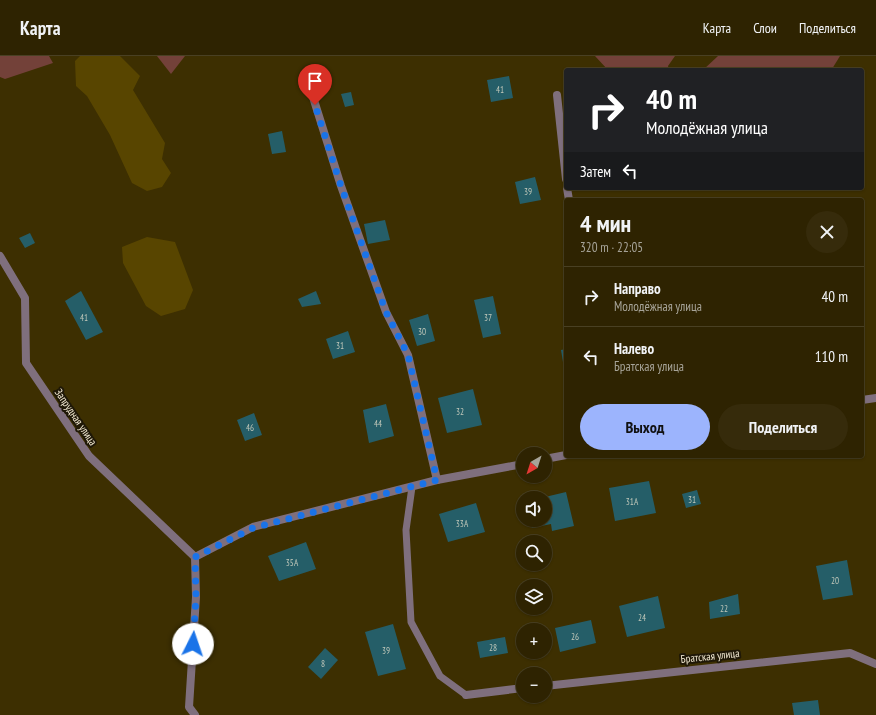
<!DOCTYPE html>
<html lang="ru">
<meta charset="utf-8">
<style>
:root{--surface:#2e2301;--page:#362b0b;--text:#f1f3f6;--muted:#a7a499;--line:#494023;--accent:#9cb4fd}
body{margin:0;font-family:"PT Sans Narrow",sans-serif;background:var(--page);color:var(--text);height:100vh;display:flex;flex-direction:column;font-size:15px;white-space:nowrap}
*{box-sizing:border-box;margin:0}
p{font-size:13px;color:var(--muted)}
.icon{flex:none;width:22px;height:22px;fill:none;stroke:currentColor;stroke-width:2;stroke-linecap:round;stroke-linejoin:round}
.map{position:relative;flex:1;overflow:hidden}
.drawer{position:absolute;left:564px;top:142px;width:300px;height:260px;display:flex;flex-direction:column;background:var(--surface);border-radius:4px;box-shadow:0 1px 3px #0004,0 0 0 1px var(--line)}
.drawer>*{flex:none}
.top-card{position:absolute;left:564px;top:12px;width:300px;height:122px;border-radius:4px;box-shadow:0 1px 3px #0004,0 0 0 1px var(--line);background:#202124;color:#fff;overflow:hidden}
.needle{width:26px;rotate:219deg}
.fabs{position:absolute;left:516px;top:391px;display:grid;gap:8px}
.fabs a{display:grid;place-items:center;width:36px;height:36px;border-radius:50%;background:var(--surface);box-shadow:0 1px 3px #0004,0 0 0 1px var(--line);font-size:20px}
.pin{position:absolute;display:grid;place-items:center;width:34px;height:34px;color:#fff;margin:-41px -17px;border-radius:50% 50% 50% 0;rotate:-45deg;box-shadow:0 0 4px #0007}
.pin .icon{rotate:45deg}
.me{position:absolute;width:44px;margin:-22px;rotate:4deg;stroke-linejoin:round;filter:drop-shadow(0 0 3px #0008)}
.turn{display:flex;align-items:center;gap:14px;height:84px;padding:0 16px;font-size:18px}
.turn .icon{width:52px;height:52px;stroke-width:2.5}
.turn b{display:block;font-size:28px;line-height:34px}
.then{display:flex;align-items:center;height:38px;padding:0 16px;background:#0003;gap:8px;font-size:15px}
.round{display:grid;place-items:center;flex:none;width:42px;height:42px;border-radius:21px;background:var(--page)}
.summary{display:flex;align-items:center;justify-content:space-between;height:68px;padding:0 16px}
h1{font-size:24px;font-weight:800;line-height:30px}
.button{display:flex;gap:8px;margin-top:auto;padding:8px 16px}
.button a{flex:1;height:46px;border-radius:24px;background:var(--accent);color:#111;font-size:16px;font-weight:800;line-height:46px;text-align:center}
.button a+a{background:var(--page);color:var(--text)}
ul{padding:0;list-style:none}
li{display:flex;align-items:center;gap:12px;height:60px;padding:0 16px;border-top:1px solid var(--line)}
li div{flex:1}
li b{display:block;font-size:15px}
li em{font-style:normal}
header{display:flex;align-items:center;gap:24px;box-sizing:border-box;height:56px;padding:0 20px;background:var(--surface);border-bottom:1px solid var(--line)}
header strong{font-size:19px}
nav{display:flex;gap:22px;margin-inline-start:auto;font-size:14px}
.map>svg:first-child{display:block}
</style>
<header>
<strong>Карта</strong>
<nav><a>Карта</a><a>Слои</a><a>Поделиться</a></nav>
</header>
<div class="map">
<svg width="876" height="659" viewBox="0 0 876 659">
<rect width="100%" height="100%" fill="#3d2f01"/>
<!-- green -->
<g fill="#734139">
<polygon points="0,0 49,0 53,7 5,23 0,21"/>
<polygon points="157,0 185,0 171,18"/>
<polygon points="595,0 675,0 668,10 669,14 608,14"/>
<polygon points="718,0 840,0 832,13 830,14 703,14"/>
</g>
<!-- water -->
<g fill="#584500">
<polygon points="80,0 120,0 140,20 133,34 165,87 162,103 171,117 162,131 147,135 132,127 110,79 87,40 76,30 75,5"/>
<polygon points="147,181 175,186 193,234 185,253 161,260 146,250 123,207 122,191"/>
</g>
<!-- building -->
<g fill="#255e68">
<polygon points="509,20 513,42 491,46 487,24"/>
<polygon points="351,36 354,49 345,51 341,38"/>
<polygon points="282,75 286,96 272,98 268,78"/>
<polygon points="535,121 541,144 520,148 515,126"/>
<polygon points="385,164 390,184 368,188 364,168"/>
<polygon points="30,177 35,187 25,192 19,182"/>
<polygon points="81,235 103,276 86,284 65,245"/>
<polygon points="316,235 321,248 302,251 298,243"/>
<polygon points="493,240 501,278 483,282 474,244"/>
<polygon points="428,258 435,285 417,290 409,264"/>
<polygon points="348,275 355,296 333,303 326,283"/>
<polygon points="566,293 566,318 565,318 561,294"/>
<polygon points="473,333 482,369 447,377 438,342"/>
<polygon points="386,348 394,380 369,387 363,354"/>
<polygon points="254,357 262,379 245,385 237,364"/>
<polygon points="649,425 656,457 615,465 609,432"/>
<polygon points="697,434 701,448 686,452 682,438"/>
<polygon points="566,436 574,470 552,475 551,468 532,472 530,464 545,464 545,441"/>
<polygon points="476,447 485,476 448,486 439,458"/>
<polygon points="306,486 316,513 279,525 268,500"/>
<polygon points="847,504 853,539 823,544 816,510"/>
<polygon points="738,538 740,558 710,563 709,546"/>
<polygon points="658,540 665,572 627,581 619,550"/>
<polygon points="591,564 596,587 560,596 555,572"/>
<polygon points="393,568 406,613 378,620 365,576"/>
<polygon points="505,581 508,597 480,602 477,586"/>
<polygon points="325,592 338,604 321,623 308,611"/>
<polygon points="818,644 820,659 794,659 792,647"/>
</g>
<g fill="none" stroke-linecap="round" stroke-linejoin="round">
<!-- service -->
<polyline stroke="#7f6f7d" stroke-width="7" points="412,431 406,474 411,566 440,620 466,639"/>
<!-- minor -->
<g stroke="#7f6f7d" stroke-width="8">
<polyline points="307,22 341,130 386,256 408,299 437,424"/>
<polyline points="557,39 566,123"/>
<polyline points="567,132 569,144"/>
<polyline points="0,200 25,242 26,307 89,400 195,501"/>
<polyline points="862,344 876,342"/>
<polyline points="545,403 566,399"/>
<polyline points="195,501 253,471 437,424 523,408"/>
<polyline points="545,630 850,597 876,608"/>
<polyline points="466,639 523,632"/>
<polyline points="195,659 189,651 196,541 195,501"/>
</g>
</g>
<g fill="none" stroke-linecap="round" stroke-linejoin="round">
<!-- route -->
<polyline stroke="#1a73e8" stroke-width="7" stroke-dasharray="0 12.6" points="193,588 196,541 195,501 253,472 437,424 408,299 386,256 341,130 315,49"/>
</g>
<g text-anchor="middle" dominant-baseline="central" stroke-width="4" stroke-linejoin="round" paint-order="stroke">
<!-- number labels -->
<g font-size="9" fill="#c1c8ba">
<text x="500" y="33">41</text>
<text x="528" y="135">39</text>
<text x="84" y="261">41</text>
<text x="488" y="261">37</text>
<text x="422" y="275">30</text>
<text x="340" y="289">31</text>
<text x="460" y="355">32</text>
<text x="378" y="367">44</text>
<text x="250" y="371">46</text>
<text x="692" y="443">31</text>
<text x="632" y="445">31А</text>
<text x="462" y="467">33А</text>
<text x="292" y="506">35А</text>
<text x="835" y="524">20</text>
<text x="724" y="552">22</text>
<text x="642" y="561">24</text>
<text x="575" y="580">26</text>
<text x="493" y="591">28</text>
<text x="386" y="594">39</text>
<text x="323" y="607">8</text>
</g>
<!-- street labels -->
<g font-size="11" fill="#f5ecd5" stroke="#1f1807">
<text transform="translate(76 361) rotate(56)">Запрудная улица</text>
<text transform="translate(710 600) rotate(-6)">Братская улица</text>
</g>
</g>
</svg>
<div class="fabs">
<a><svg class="needle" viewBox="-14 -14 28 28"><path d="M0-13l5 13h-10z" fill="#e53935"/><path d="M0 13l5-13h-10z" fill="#a7a499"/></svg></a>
<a><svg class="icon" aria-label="sound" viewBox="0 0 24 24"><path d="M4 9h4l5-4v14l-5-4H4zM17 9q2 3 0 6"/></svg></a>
<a><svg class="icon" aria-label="search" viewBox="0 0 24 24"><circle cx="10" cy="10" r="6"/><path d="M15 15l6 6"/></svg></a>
<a><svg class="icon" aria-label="layers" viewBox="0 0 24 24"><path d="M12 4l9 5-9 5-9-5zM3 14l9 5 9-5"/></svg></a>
<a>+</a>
<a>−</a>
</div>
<div class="pin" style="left:315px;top:49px;background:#d93025"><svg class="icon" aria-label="arrive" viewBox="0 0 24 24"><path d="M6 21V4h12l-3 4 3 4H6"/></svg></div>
<svg class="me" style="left:193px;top:588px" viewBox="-20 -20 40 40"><circle r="19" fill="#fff"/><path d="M0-13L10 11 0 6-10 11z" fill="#1a73e8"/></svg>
<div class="top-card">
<div class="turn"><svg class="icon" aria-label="right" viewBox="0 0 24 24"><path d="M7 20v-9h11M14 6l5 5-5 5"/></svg><div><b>40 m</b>Молодёжная улица</div></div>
<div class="then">Затем<svg class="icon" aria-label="left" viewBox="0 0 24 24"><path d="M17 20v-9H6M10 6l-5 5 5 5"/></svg></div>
</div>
<section class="drawer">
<div class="summary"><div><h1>4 мин</h1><p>320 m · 22:05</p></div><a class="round"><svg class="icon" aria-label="close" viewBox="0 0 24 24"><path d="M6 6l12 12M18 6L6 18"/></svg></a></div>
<ul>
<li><svg class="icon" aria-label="right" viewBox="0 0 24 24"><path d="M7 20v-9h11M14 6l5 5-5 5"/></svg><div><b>Направо</b><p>Молодёжная улица</p></div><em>40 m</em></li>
<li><svg class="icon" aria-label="left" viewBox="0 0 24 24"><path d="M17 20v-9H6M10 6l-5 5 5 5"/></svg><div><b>Налево</b><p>Братская улица</p></div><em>110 m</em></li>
</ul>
<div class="button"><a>Выход</a><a>Поделиться</a></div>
</section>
</div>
